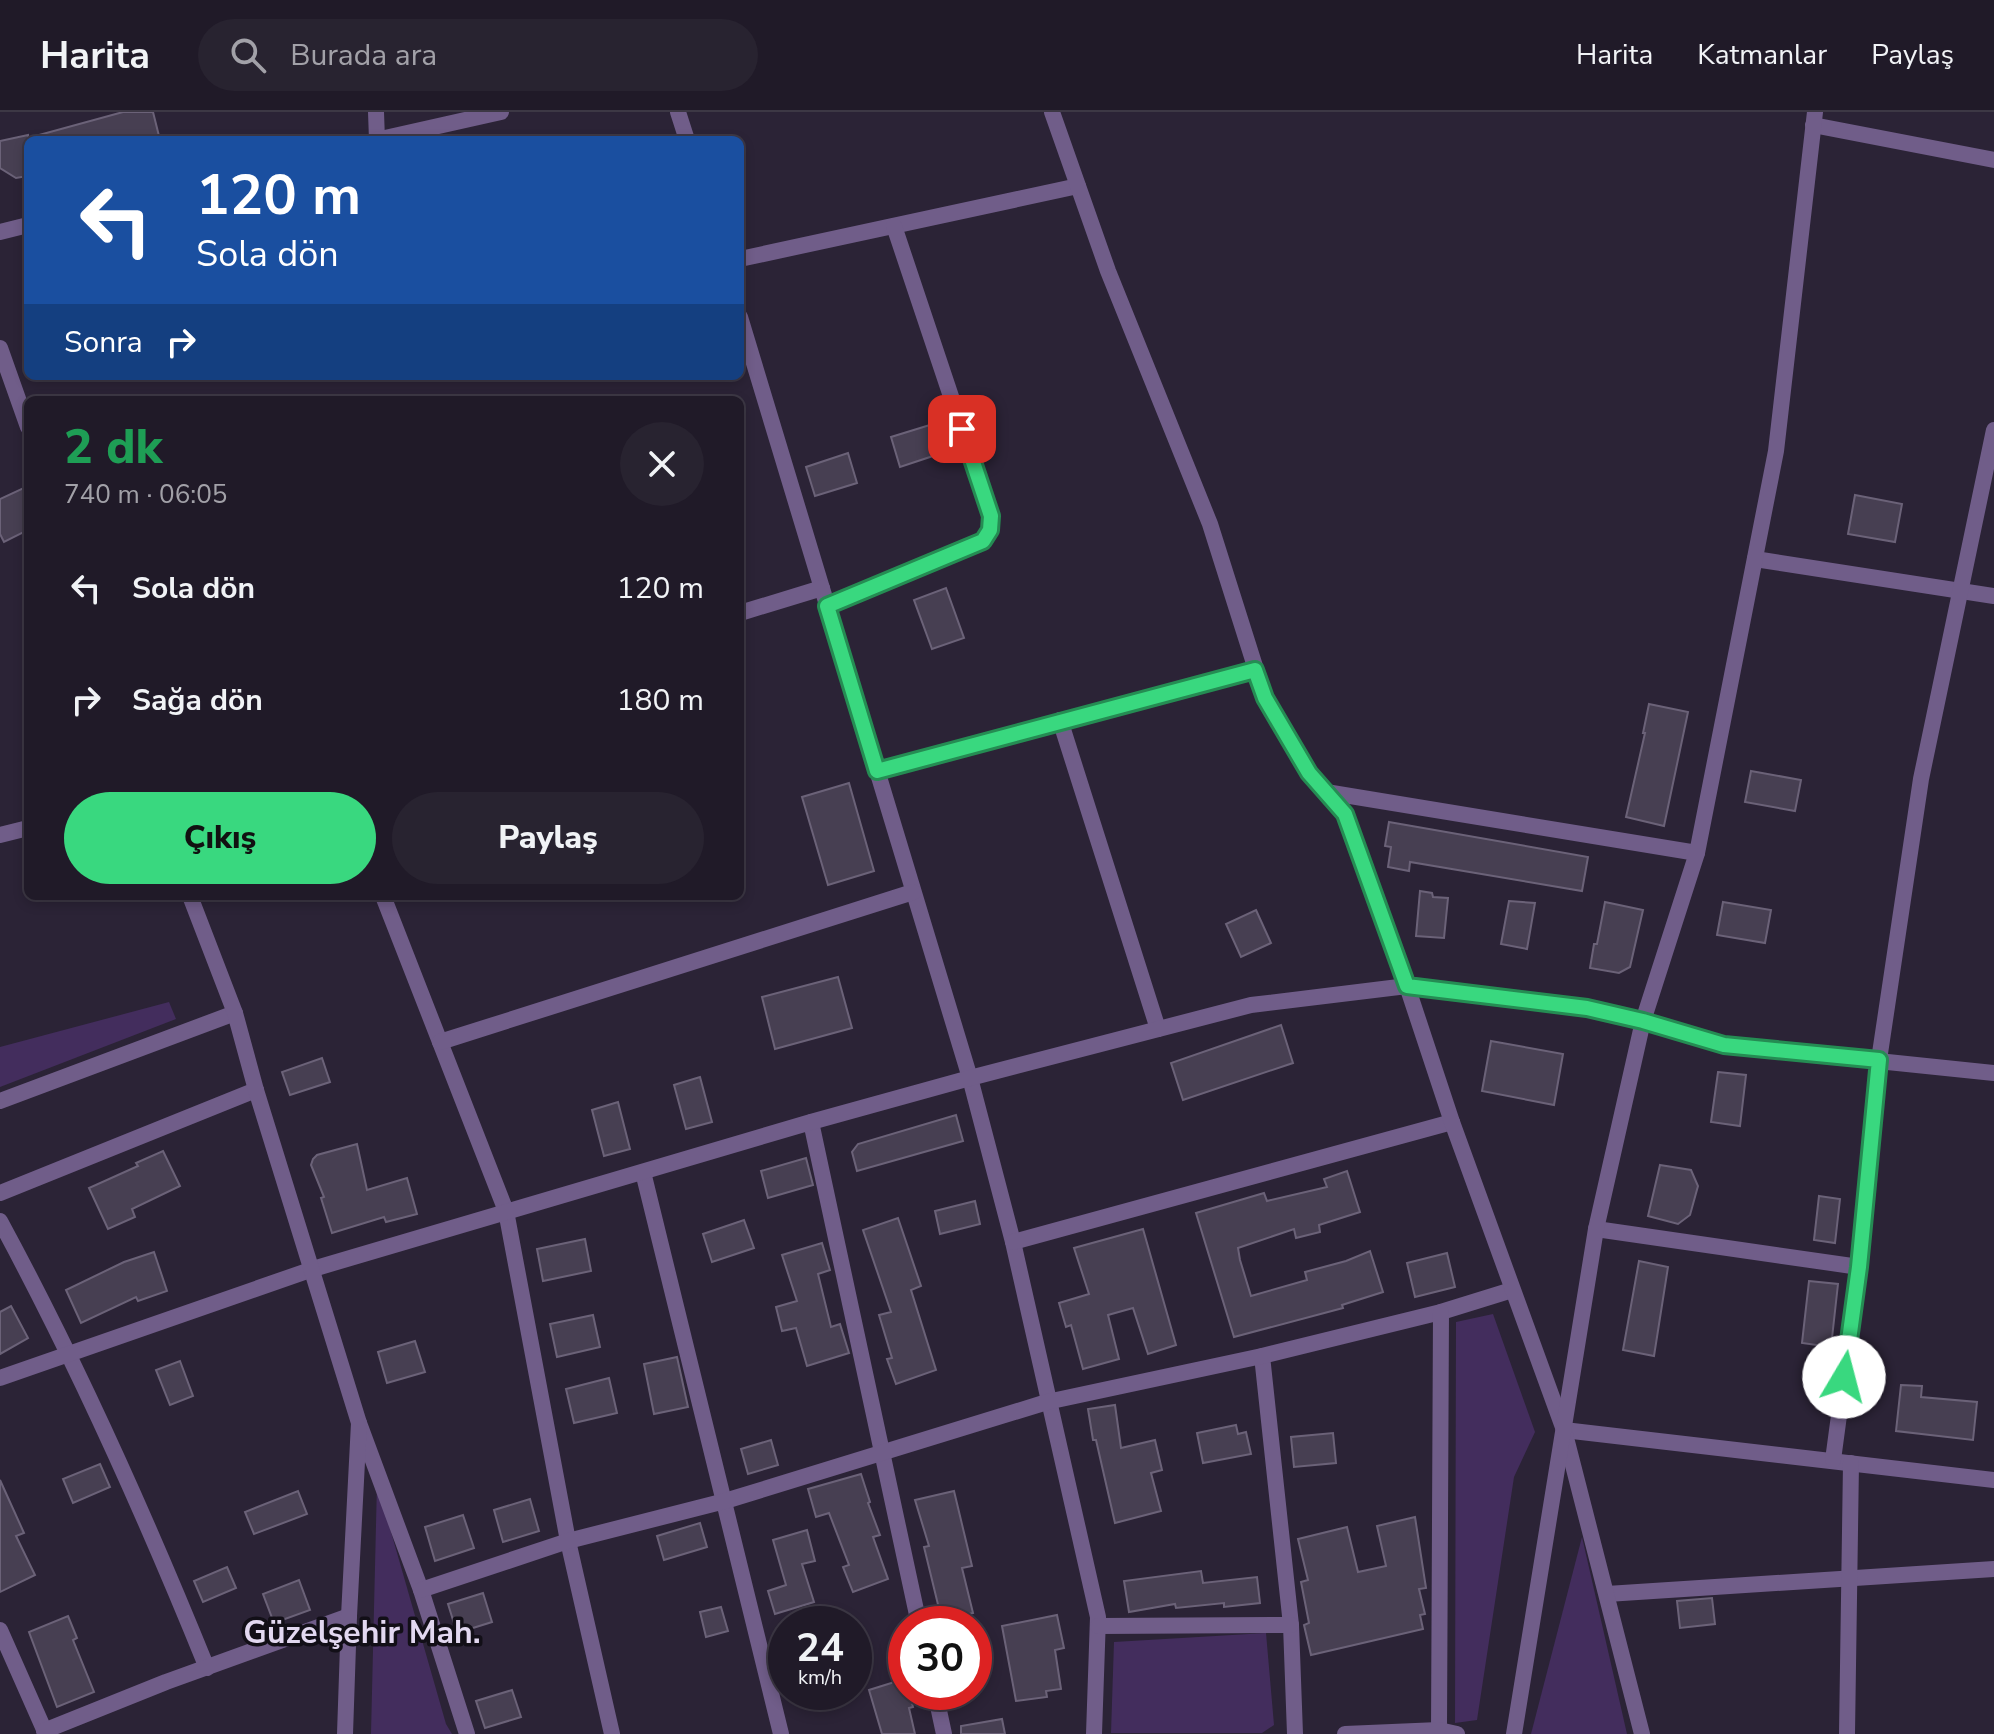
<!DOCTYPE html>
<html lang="tr">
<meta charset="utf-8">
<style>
:root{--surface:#201a28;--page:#282330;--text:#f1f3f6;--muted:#a2a1a8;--line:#3d3845;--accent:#39d87f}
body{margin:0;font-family:"Nunito Sans",sans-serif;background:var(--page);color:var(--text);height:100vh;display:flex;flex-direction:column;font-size:30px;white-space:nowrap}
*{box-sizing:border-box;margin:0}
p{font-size:26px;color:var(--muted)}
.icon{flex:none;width:44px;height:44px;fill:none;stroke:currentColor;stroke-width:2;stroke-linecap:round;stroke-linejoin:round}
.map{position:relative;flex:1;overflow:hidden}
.drawer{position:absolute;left:24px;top:284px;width:720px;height:504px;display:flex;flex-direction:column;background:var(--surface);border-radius:12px;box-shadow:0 4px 12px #0003,0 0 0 2px var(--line)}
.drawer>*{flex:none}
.banner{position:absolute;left:24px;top:24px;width:720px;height:244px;border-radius:12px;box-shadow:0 4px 12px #0003,0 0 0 2px var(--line);background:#1a4fa0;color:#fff;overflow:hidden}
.speed{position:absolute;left:768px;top:1494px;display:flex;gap:16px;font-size:40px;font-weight:700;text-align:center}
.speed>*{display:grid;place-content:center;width:104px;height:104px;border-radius:50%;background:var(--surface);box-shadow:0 4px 12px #0003,0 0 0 2px var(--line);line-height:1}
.speed small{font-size:20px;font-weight:400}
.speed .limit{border:12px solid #d22;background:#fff;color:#111}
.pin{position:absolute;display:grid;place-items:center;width:68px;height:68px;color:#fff;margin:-34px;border-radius:16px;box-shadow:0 4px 12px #0006}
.me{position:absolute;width:88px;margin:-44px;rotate:8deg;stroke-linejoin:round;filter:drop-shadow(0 0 6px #0008)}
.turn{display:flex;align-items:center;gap:28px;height:168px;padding:0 40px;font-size:36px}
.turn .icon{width:104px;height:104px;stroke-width:2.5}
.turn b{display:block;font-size:56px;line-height:68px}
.then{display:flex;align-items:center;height:76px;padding:0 40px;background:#0003;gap:16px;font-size:30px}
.round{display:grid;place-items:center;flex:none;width:84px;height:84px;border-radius:42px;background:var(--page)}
.headline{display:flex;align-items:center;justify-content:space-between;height:136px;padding:0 40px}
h1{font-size:48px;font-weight:800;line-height:60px;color:#1e9e55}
.action{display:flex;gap:16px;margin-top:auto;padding:16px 40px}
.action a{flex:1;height:92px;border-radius:48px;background:var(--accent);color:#111;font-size:32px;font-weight:800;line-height:92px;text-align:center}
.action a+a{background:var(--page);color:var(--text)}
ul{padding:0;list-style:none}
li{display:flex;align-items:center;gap:24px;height:112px;padding:0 40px}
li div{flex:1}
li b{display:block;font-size:30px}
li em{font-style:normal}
header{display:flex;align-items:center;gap:48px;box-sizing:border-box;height:112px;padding:0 40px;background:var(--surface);border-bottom:2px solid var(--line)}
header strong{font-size:38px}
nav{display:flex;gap:44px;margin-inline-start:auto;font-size:28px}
.search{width:560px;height:72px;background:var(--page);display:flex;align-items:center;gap:20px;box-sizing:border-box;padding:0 28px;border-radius:44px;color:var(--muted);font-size:30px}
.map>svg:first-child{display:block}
</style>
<header>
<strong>Harita</strong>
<div class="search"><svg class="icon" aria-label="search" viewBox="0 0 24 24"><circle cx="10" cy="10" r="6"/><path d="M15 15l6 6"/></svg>Burada ara</div>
<nav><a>Harita</a><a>Katmanlar</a><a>Paylaş</a></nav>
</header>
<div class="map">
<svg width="1994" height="1622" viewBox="0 0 1994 1622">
<rect width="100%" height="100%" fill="#2b2336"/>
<!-- green -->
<g fill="#432d5d">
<polygon points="169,890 176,907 0,975 0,935"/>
<polygon points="1493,1202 1535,1320 1514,1365 1477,1608 1455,1611 1456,1210"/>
<polygon points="377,1371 446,1612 452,1622 371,1622"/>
<polygon points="1582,1425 1627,1622 1531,1622"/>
<polygon points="1266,1521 1274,1613 1262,1621 1111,1621 1114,1530"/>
</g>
<!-- building -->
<g fill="#473f52" stroke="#6b6278" stroke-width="2">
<polygon points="123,0 153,0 160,28 39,28 39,23"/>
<polygon points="28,23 28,64 16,66 0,56 0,29"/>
<polygon points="933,312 942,341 900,355 891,325"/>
<polygon points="848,341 857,371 815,384 806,355"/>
<polygon points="28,374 28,418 4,430 0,422 0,387"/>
<polygon points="1855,383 1902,392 1895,430 1848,422"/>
<polygon points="946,476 964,526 932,537 914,488"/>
<polygon points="1649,592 1688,600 1664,714 1626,705 1645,621 1643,621"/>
<polygon points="1751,659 1801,668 1795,699 1745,690"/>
<polygon points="849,671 874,759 828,773 802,685"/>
<polygon points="1389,710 1588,745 1582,779 1410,750 1409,759 1388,755 1391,735 1385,734"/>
<polygon points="1420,779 1432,781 1433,785 1448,786 1444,826 1416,824"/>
<polygon points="1509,789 1535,791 1527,837 1501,832"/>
<polygon points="1605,790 1643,798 1630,855 1619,861 1590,856 1594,832 1597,832"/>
<polygon points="1723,790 1771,798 1765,831 1717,823"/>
<polygon points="1256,798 1271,831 1241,845 1226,812"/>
<polygon points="838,865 852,916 775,937 762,885"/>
<polygon points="1281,913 1293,951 1183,988 1171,951"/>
<polygon points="1491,929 1563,942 1554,993 1482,979"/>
<polygon points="322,946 330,970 290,983 282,960"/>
<polygon points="1718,960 1746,963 1740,1014 1711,1010"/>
<polygon points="700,965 712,1010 686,1017 674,973"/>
<polygon points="618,990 630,1037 604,1044 592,998"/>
<polygon points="956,1003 963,1029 857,1059 852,1040 858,1032"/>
<polygon points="357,1032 367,1078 407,1066 417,1102 386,1110 384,1105 332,1121 321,1086 324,1085 311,1053 313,1047 317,1043"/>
<polygon points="163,1039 180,1074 132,1097 135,1105 108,1117 89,1076 138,1054 136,1051"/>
<polygon points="806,1046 813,1073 768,1086 761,1059"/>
<polygon points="1660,1053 1691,1058 1698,1074 1690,1103 1678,1112 1648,1104"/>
<polygon points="1347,1059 1360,1100 1319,1113 1320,1120 1296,1126 1294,1117 1238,1136 1240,1148 1251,1184 1307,1168 1305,1160 1346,1149 1370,1139 1383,1180 1342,1193 1343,1196 1234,1225 1196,1101 1264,1081 1267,1089 1327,1075 1324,1067"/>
<polygon points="1819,1084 1840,1087 1835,1131 1814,1128"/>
<polygon points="975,1089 980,1112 940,1122 935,1099"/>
<polygon points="898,1106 921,1174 911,1178 936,1258 896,1272 887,1247 892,1246 879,1203 891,1200 863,1118"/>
<polygon points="744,1108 754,1136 712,1150 703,1122"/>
<polygon points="1143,1117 1176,1233 1148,1242 1133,1196 1108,1203 1119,1247 1083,1257 1071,1213 1066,1215 1059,1191 1089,1182 1074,1136"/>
<polygon points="585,1127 591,1159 543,1169 537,1137"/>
<polygon points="822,1131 830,1158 818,1162 831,1215 840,1212 849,1241 807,1254 796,1216 782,1219 776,1195 797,1189 782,1143"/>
<polygon points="154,1140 167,1179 138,1189 136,1185 81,1211 66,1178 124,1150"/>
<polygon points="1447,1141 1455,1175 1415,1185 1407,1151"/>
<polygon points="1639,1149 1668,1155 1654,1244 1623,1238"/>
<polygon points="1809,1169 1838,1172 1831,1235 1802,1231"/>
<polygon points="11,1194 28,1226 0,1242 0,1200"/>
<polygon points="593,1203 600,1235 557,1245 550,1212"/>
<polygon points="415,1229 425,1260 387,1271 378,1240"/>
<polygon points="677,1245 688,1295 654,1302 644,1252"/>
<polygon points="180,1249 193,1284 170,1293 156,1258"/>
<polygon points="609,1266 617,1301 574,1311 566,1277"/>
<polygon points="1901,1273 1922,1274 1921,1285 1977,1290 1973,1328 1896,1319"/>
<polygon points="1115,1293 1121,1336 1155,1328 1162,1358 1151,1361 1161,1399 1115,1411 1096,1328 1093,1328 1088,1297"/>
<polygon points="1236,1313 1238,1322 1246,1320 1251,1342 1203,1351 1197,1321"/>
<polygon points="1333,1321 1336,1351 1294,1355 1291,1325"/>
<polygon points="771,1328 778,1353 748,1362 741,1337"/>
<polygon points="100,1352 110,1375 73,1391 63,1367"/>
<polygon points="861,1362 870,1390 868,1391 880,1423 873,1425 888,1467 853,1480 843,1455 849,1453 829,1401 816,1405 808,1377"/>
<polygon points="0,1368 24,1421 16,1424 35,1463 0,1480"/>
<polygon points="298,1379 307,1402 254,1422 245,1400"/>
<polygon points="954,1379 972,1454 962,1456 973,1501 942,1509 924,1435 929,1434 915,1388"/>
<polygon points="530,1387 539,1419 503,1430 494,1398"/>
<polygon points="463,1403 474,1436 435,1449 425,1415"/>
<polygon points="1415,1405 1426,1476 1419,1477 1425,1502 1420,1503 1423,1517 1311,1543 1304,1513 1309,1511 1301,1470 1308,1468 1298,1427 1347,1415 1358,1460 1386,1454 1377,1414"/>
<polygon points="700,1411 707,1435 664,1448 657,1424"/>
<polygon points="807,1418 815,1449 802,1452 814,1490 775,1502 768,1479 786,1473 773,1428"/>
<polygon points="227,1455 236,1476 203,1490 194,1469"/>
<polygon points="1201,1459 1203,1471 1257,1465 1260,1491 1224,1495 1224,1491 1176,1496 1175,1492 1129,1500 1124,1469"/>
<polygon points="299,1468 310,1498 274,1511 263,1482"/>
<polygon points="483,1481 492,1510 457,1521 448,1492"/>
<polygon points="1712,1486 1715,1512 1680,1516 1677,1489"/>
<polygon points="721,1495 728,1519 706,1525 700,1500"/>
<polygon points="1057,1503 1064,1536 1055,1538 1061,1577 1046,1579 1047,1585 1016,1589 1002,1514"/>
<polygon points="68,1504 77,1526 73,1528 94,1580 57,1595 29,1520"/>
<polygon points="904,1567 906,1580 909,1580 913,1595 909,1596 915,1622 882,1622 869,1578"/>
<polygon points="512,1578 521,1605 485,1616 476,1589"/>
<polygon points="1002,1607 1005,1622 961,1622 961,1614"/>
</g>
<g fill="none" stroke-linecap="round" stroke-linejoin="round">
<!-- minor -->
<g stroke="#705d89" stroke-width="16">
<polyline points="376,0 377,28"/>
<polyline points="678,0 687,28"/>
<polyline points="376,28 501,0"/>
<polyline points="0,120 28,113"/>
<polyline points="740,147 1078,74"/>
<polyline points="740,205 970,966 1013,1130 1098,1505 1094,1622"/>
<polyline points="1755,447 1994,484"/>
<polyline points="827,494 983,429 990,418 991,404 894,114"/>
<polyline points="740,501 822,476"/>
<polyline points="1060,608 1158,917"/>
<polyline points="877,659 1255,558"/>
<polyline points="1326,680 1697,741"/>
<polyline points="0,723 28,716"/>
<polyline points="383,784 506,1099 568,1429 612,1622"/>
<polyline points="440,930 913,780"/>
<polyline points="0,989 235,901"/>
<polyline points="811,1010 919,1512"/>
<polyline points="643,1060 781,1622"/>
<polyline points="0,1081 256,978"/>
<path d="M0 1109C78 1253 145 1403 207 1556"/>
<polyline points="1596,1117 1859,1155"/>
<polyline points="1013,1130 1452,1010"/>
<polyline points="1262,1244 1291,1513 1295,1622"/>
<polyline points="0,1266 313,1157 811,1010 970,966 1251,893 1407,874 1587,896 1643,909"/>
<polyline points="359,1311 421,1478 467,1622"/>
<polyline points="1564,1318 1994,1368"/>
<polyline points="1833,1348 1859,1155 1879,948 1921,667 1994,318"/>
<polyline points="421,1478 568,1429 725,1389 1047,1290 1262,1244 1441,1200 1512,1178"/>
<polyline points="1607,1482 1994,1457"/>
<polyline points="1098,1514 1291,1513"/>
<polyline points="0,1518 46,1622"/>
<polyline points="935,1580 944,1622"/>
<polyline points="1439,1618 1441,1200"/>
<polyline points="44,1619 166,1570 349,1504"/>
<polyline points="1345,1622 1439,1618 1457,1622"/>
<polyline points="1847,1622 1851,1351"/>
</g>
<!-- tertiary -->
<g stroke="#705d89" stroke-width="16">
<polyline points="1052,0 1108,159 1210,412 1265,586 1309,661 1345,702 1407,874 1452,1010 1564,1318 1642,1622"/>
<polyline points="1813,13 1994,48"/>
<polyline points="0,236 28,315"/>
<polyline points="190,784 235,901 256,978 359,1311 349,1504 345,1622"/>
<polyline points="1643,909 1724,933 1994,961"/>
<polyline points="1514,1622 1596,1117 1643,909 1697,741 1776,339 1815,0"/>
</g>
</g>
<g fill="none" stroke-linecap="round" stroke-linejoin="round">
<!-- route casing -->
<g stroke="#258c53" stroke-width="20">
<polyline id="route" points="962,317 991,404 990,418 983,429 827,494 877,659 1255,558 1265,586 1309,661 1345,702 1407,874 1587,896 1643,909 1724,933 1879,948 1859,1155 1844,1265"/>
</g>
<!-- route -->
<use href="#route" stroke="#39d87f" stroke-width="14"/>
</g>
<g text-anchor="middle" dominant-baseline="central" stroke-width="7" stroke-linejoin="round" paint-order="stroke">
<!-- district labels -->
<g font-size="32" font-weight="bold" fill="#e2d8f0" stroke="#120f17">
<text x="362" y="1520">Güzelşehir Mah.</text>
</g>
</g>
</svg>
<div class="speed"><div>24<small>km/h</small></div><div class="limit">30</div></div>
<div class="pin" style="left:962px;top:317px;background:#d93025"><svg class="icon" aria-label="arrive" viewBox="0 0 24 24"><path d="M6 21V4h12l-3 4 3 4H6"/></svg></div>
<svg class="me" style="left:1844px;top:1265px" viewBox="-20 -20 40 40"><circle r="19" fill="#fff"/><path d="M0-13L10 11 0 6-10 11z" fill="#39d87f"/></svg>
<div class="banner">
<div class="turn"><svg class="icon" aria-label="left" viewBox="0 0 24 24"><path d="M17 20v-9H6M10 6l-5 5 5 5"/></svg><div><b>120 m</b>Sola dön</div></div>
<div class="then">Sonra<svg class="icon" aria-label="right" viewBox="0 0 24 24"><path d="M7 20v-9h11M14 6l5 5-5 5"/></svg></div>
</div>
<section class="drawer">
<div class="headline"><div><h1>2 dk</h1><p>740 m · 06:05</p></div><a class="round"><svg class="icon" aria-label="close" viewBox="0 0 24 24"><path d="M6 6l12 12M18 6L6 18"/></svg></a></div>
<ul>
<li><svg class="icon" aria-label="left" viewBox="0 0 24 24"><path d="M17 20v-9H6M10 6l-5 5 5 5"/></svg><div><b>Sola dön</b></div><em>120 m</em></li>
<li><svg class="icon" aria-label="right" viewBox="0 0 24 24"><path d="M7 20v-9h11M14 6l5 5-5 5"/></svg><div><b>Sağa dön</b></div><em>180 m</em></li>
</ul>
<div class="action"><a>Çıkış</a><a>Paylaş</a></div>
</section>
</div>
